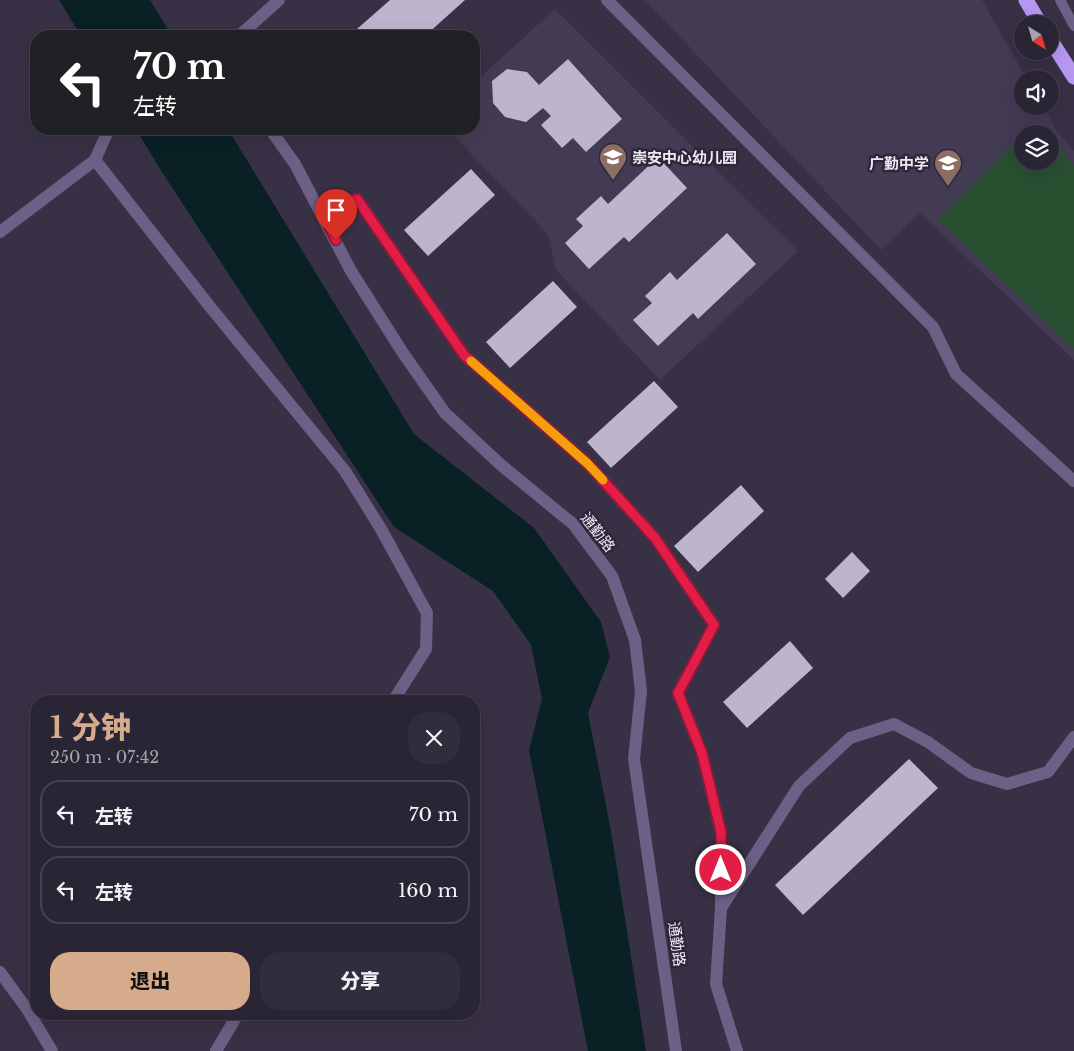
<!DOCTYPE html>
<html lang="zh">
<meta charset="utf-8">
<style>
:root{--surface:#2a2534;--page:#322d3c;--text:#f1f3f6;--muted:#a5a5ac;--line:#46424f;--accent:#d6ab8b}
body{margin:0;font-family:"Libre Baskerville","Noto Sans SC",serif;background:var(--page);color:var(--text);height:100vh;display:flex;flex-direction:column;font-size:19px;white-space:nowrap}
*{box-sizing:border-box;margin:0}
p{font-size:16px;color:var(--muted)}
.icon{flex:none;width:28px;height:28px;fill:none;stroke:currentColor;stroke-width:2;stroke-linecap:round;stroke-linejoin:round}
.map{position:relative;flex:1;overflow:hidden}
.details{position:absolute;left:30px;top:695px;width:450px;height:325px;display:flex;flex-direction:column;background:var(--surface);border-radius:20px;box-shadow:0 5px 20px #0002,0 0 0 1px var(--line)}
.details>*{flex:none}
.banner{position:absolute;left:30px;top:30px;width:450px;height:105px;border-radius:20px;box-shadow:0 5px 20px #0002,0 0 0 1px var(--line);background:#202124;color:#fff;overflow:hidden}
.needle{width:32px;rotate:143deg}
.buttons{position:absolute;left:1014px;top:15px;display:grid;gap:10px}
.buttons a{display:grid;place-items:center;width:45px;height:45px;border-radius:50%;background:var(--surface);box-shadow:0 5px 20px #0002,0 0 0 1px var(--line);font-size:25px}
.pin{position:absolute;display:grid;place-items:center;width:42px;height:42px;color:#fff;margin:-51px -21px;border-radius:50% 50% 50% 0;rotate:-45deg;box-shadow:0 0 5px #0007}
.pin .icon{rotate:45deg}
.me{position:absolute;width:55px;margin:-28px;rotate:0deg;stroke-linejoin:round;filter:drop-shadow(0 0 4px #0008)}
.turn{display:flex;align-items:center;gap:18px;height:105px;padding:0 20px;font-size:22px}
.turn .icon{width:65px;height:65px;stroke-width:2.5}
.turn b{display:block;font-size:35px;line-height:42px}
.round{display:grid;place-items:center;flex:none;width:52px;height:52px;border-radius:20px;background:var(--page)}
.head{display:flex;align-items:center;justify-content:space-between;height:85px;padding:0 20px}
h1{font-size:30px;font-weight:800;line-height:38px;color:var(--accent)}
.primary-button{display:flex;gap:10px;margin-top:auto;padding:10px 20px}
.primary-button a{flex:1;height:58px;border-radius:20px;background:var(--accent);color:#111;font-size:20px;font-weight:800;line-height:58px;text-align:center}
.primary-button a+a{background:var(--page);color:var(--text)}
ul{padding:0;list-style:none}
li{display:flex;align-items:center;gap:15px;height:68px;margin:0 10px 8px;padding:0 10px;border:2px solid var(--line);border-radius:20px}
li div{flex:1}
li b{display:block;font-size:19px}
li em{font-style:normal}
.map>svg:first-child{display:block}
</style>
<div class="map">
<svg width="1074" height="1051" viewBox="0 0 1074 1051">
<rect width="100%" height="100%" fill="#383145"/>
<!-- built -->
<g fill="#433b54" fill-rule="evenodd">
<path d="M645 0H982L1027 79H1022V106H1043L1057 131 1074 151V360L920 213 881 250ZM1022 134H1050V161H1022Z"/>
<polygon points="555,9 798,251 660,380 556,270 548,234 447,129 474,129 474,83"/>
</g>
<!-- green -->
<polygon fill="#294f31" points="1022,135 1022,161 1050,161 1050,137 1074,166 1074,349 938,219"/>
<!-- water -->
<g fill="#092024">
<polygon points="59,0 150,0 172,36 81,36"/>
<polygon points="136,129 228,129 414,434 534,528 601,622 610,657 588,713 611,831 646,1051 588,1051 529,750 542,699 531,645 493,591 394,527 160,169"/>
</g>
<!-- building -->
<g fill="#bdb5ce">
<polygon points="390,0 465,0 425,36 349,36"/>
<polygon points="568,59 622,119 586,152 573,138 562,148 541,125 551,116 543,108 526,122 505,117 493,103 492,81 507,69 527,72 539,85"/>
<polygon points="658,157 687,188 629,242 624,237 589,269 565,243 583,226 576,219 601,196 608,204"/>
<polygon points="471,169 495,195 428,256 404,230"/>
<polygon points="727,233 756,264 698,319 693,313 658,346 633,320 652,303 645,296 670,272 677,280"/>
<polygon points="553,281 577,307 510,368 486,342"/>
<polygon points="654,381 678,407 611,468 587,442"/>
<polygon points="741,485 764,511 698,572 674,546"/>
<polygon points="852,552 870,571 843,598 825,579"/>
<polygon points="790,641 813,668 747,728 723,702"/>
<polygon points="909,759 938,788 803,915 775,885"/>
</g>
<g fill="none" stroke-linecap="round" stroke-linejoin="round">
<!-- lane -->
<polyline stroke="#6c6086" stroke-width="10" points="1060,0 1074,26"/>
<!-- street -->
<g stroke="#6c6086" stroke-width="12">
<polyline points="607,0 933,327 956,374 1074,481"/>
<polyline points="239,36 279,0"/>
<polyline points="270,129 295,164 351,271 403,353 445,413 501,465 573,524 612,576 635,640 641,691 634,759 676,1051"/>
<polyline points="95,160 211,308 345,471 381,529 427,613 426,649 393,701"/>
<polyline points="321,210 357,199 464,355 588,464 655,538 714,625 678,693 702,753 721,832 721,908 716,984 737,1051"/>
<polyline points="0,232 95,160 108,131 111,129"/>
<polyline points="721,908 799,786 850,738 894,724 928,742 971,773 1007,784 1048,772 1074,737"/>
<polyline points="0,972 27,1009 52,1051"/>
<polyline points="216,1051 238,1014"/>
</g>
<!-- highway -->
<g stroke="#b897f4" stroke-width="15">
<polyline points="1026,0 1040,24"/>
<polyline points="1050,39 1074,77"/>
</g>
</g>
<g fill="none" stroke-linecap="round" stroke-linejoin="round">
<!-- route casing -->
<g stroke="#92132f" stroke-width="12">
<polyline id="route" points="336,240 321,210 357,199 464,355 588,464 655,538 714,625 678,693 702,753 721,832 721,870"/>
</g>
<!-- route -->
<use href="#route" stroke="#e11d48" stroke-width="9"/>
<!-- slow -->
<polyline stroke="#f59e0b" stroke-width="9" points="471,361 588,464 603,480"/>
</g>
<!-- icons -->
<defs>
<g id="school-pin" transform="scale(1.4375)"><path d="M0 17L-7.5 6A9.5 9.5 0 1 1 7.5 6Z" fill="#8d6e63" stroke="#2e273a"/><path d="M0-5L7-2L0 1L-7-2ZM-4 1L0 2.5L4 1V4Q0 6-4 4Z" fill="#fff"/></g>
</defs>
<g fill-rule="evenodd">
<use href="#school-pin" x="613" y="157"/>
<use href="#school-pin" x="948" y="163"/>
</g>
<g text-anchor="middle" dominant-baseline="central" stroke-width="5" stroke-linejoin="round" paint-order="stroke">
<!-- poi labels -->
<g font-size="15" font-weight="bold" fill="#ece8f5" stroke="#2e273a" text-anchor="start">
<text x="632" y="157">崇安中心幼儿园</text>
<text x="929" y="163" text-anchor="end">广勤中学</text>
</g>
<!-- street labels -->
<g font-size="15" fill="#ece8f5" stroke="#2e273a">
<text transform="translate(598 532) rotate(52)">通勤路</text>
<text transform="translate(677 944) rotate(82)">通勤路</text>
</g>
</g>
</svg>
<div class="buttons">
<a><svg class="needle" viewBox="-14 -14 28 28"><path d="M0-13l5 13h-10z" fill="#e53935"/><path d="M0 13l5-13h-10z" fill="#a5a5ac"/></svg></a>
<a><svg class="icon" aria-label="sound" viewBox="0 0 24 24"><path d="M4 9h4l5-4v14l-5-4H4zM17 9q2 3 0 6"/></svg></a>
<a><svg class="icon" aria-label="layers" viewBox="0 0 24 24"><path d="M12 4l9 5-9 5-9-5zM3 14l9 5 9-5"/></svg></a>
</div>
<div class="pin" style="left:336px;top:240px;background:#d93025"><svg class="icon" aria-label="arrive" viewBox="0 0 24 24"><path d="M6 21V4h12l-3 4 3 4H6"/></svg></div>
<svg class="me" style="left:721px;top:870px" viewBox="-20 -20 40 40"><circle r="17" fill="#e11d48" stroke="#fff" stroke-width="3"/><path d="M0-11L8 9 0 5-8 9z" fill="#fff"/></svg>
<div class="banner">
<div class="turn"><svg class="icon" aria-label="left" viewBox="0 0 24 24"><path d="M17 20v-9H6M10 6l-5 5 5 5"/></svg><div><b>70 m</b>左转</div></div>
</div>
<section class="details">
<div class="head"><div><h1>1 分钟</h1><p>250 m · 07:42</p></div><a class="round"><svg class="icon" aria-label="close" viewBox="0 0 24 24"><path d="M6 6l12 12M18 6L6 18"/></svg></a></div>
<ul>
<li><svg class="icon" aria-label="left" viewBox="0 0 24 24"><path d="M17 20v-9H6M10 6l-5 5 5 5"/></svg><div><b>左转</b></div><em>70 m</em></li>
<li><svg class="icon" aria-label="left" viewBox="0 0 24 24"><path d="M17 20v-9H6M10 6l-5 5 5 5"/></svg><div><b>左转</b></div><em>160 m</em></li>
</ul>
<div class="primary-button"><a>退出</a><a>分享</a></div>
</section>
</div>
